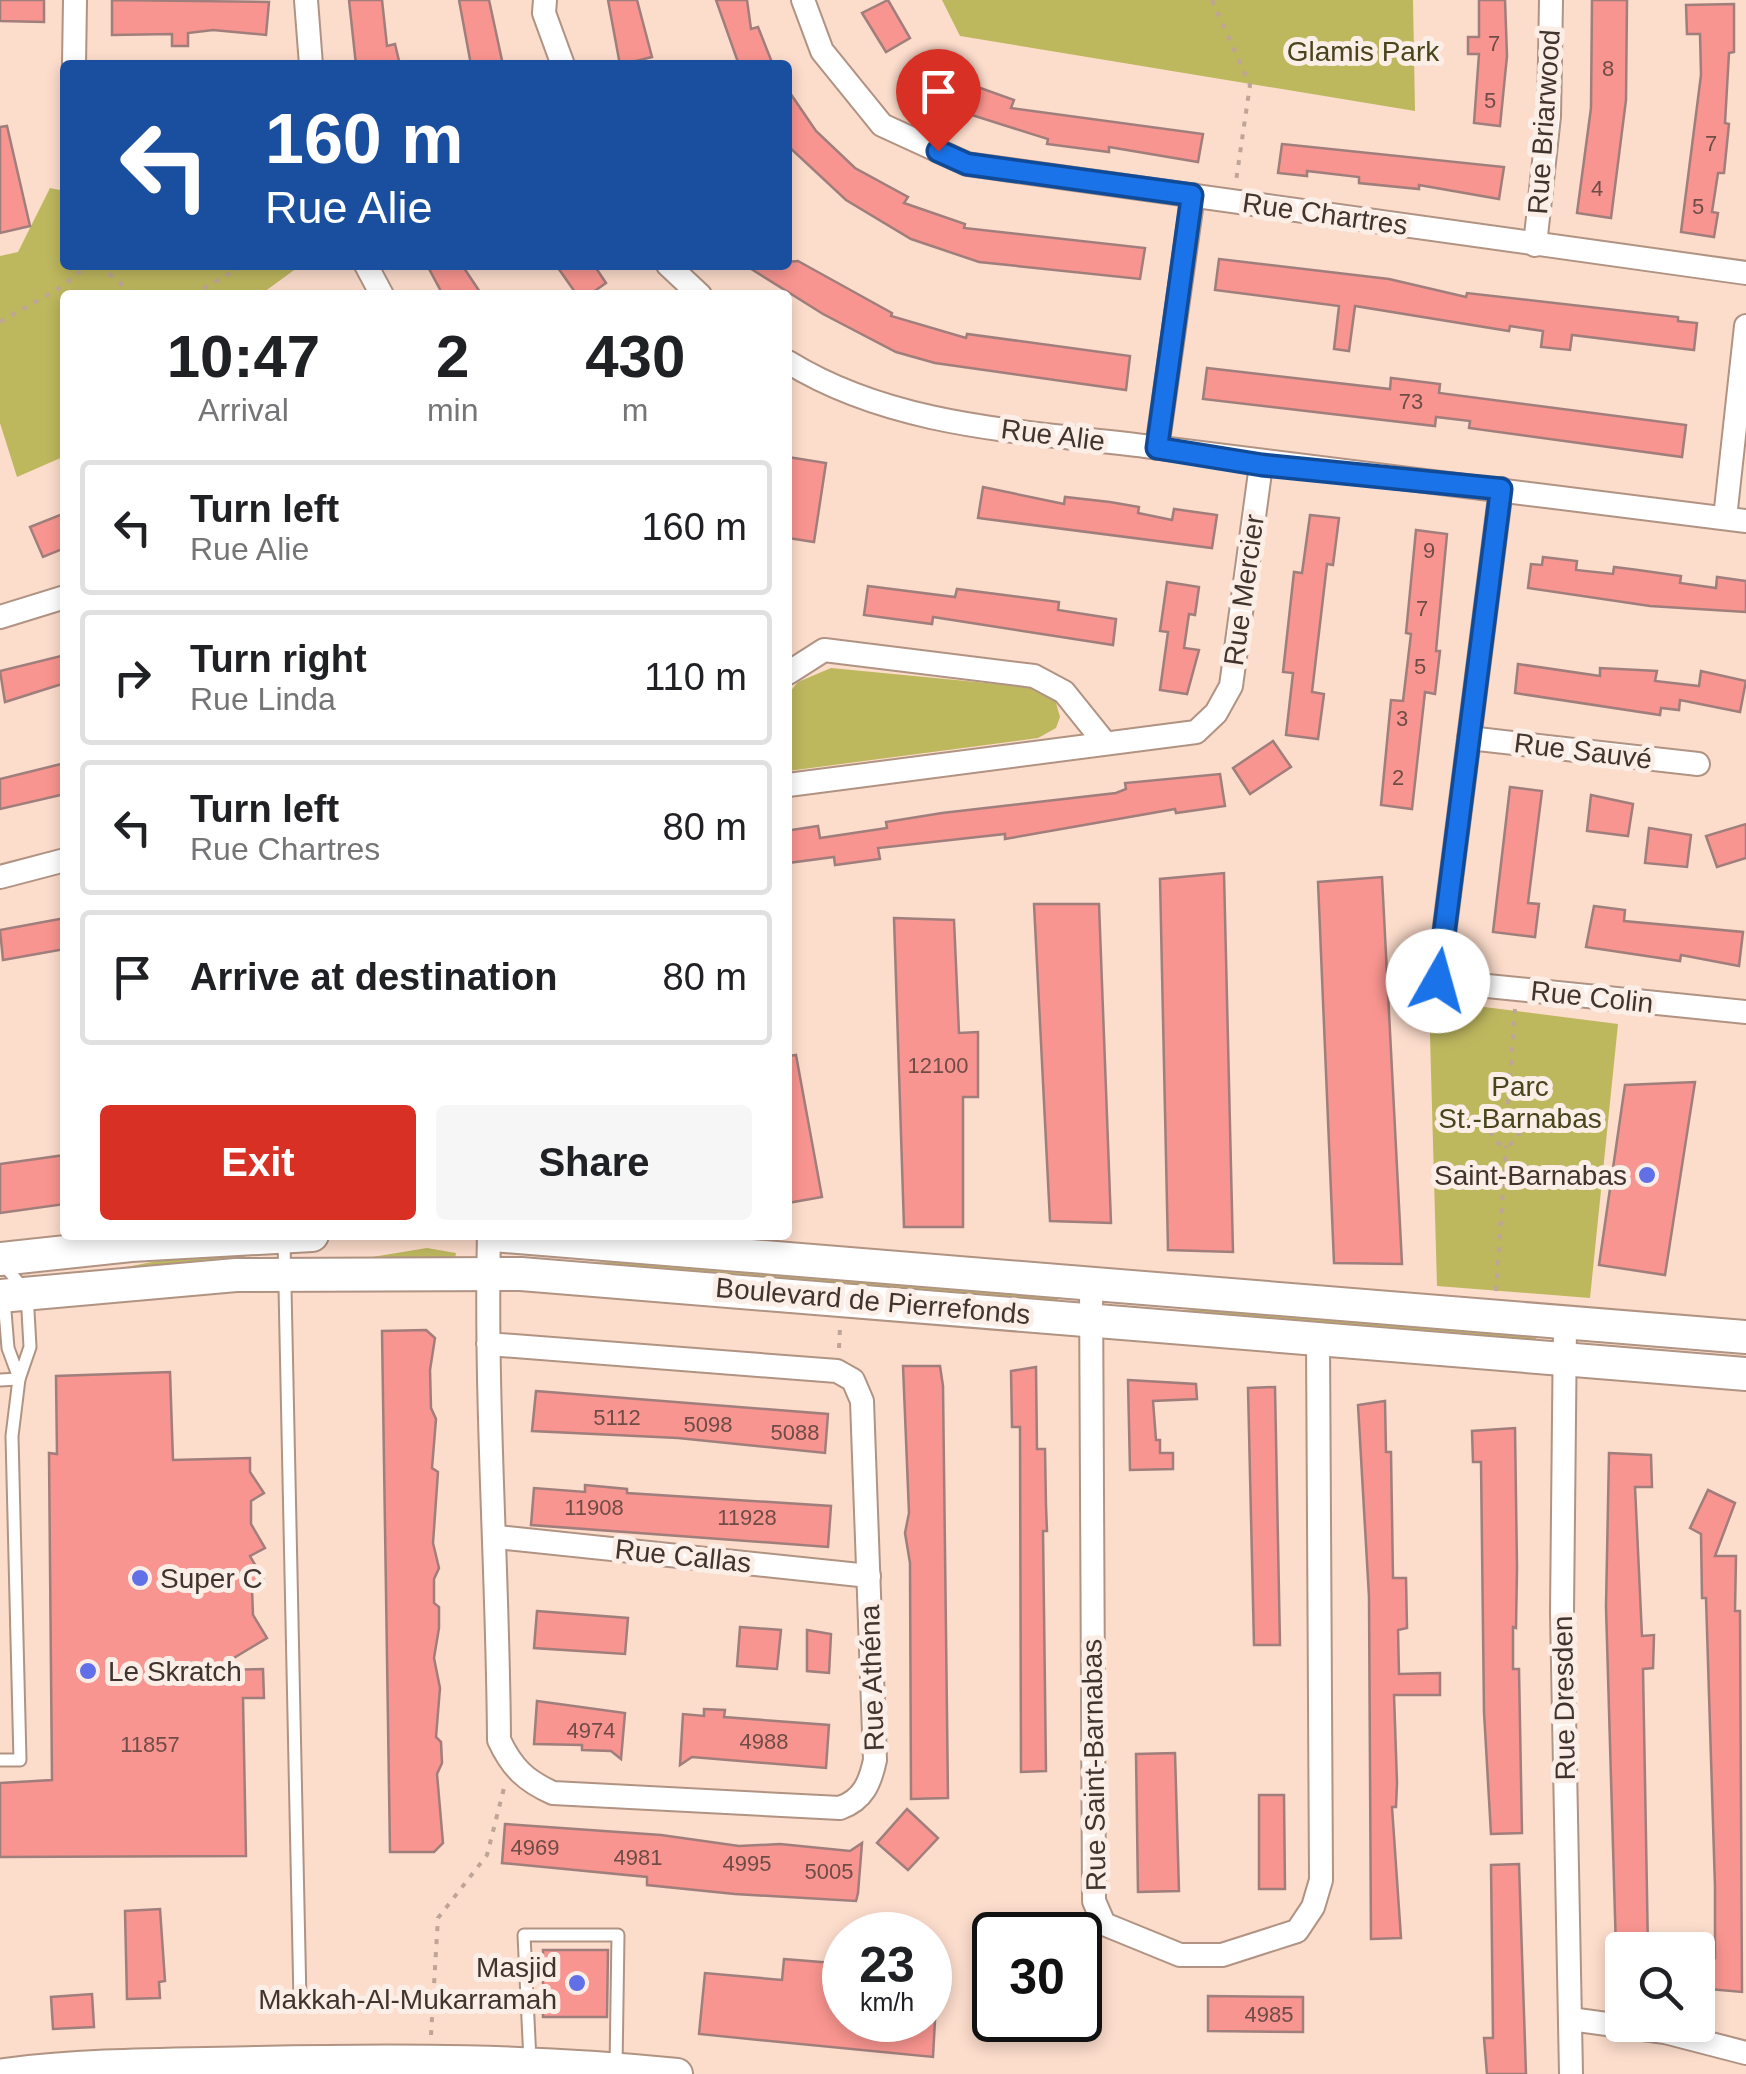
<!DOCTYPE html>
<meta charset="utf-8">
<style>
:root{--surface:#fff;--page:#f6f6f6;--text:#202124;--muted:#757577;--line:#e0e0e0;--accent:#d93025}
body{margin:0;font-family:Helvetica,sans-serif;background:var(--page);color:var(--text);height:100vh;display:flex;flex-direction:column;font-size:38px;white-space:nowrap}
*{box-sizing:border-box;margin:0}
p{font-size:32px;color:var(--muted)}
.icon{flex:none;width:55px;height:55px;fill:none;stroke:currentColor;stroke-width:2;stroke-linecap:round;stroke-linejoin:round}
.map{position:relative;flex:1;overflow:hidden}
.details{position:absolute;left:60px;top:290px;width:732px;height:950px;display:flex;flex-direction:column;background:var(--surface);border-radius:10px;box-shadow:0 5px 15px #0003}
.details>*{flex:none}
.top-card{position:absolute;left:60px;top:60px;width:732px;height:210px;border-radius:10px;box-shadow:0 5px 15px #0003;background:#1a4fa0;color:#fff;overflow:hidden}
.fabs{position:absolute;left:1605px;top:1932px;display:grid;gap:20px}
.fabs a{display:grid;place-items:center;width:110px;height:110px;border-radius:10px;background:var(--surface);box-shadow:0 5px 15px #0003;font-size:50px}
.speed{position:absolute;left:822px;top:1912px;display:flex;gap:20px;font-size:50px;font-weight:700;text-align:center}
.speed>*{display:grid;place-content:center;width:130px;height:130px;border-radius:50%;background:var(--surface);box-shadow:0 5px 15px #0003;line-height:1}
.speed small{font-size:25px;font-weight:400}
.speed .limit{border:5px solid #111;border-radius:15px;background:#fff;color:#111}
.pin{position:absolute;display:grid;place-items:center;width:85px;height:85px;color:#fff;margin:-102px -42px;border-radius:50% 50% 50% 0;rotate:-45deg;box-shadow:0 0 10px #0007}
.pin .icon{rotate:45deg}
.me{position:absolute;width:110px;margin:-55px;rotate:7deg;stroke-linejoin:round;filter:drop-shadow(0 0 8px #0008)}
.turn{display:flex;align-items:center;gap:35px;height:210px;padding:0 40px;font-size:45px}
.turn .icon{width:130px;height:130px;stroke-width:2.5}
.turn b{display:block;font-size:70px;line-height:85px}
.eta{display:flex;justify-content:space-evenly;align-items:center;height:170px;text-align:center}
.eta b{font-size:60px;font-weight:700;line-height:70px}
.action{display:flex;gap:20px;margin-top:auto;padding:20px 40px}
.action a{flex:1;height:115px;border-radius:10px;background:var(--accent);color:#fff;font-size:40px;font-weight:700;line-height:115px;text-align:center}
.action a+a{background:var(--page);color:var(--text)}
ul{padding:0;list-style:none}
li{display:flex;align-items:center;gap:30px;height:135px;margin:0 20px 15px;padding:0 20px;border:5px solid var(--line);border-radius:10px}
li div{flex:1}
li b{display:block;font-size:38px}
li em{font-style:normal}
.map>svg:first-child{display:block}
</style>
<div class="map">
<svg width="1746" height="2074" viewBox="0 0 1746 2074">
<rect width="100%" height="100%" fill="#fcdccb"/>
<!-- green -->
<g fill="#bdb75e">
<polygon points="942,0 1413,0 1415,111 960,36"/>
<polygon points="50,188 65,191 65,265 301,265 260,295 65,295 65,456 17,477 0,423 0,256 18,252"/>
<polygon points="831,668 1029,687 1055,699 1060,717 1056,728 1038,738 788,771 788,694 798,682"/>
<polygon points="1429,1000 1618,1024 1590,1298 1437,1286"/>
<polygon points="427,1248 456,1253 455,1258 366,1258"/>
<polygon points="245,1254 245,1262 106,1271 188,1255"/>
<polygon points="666,1260 1043,1293 1058,1298 1057,1303 582,1263"/>
<polygon points="1245,1308 1514,1332 1536,1338 1535,1343 1168,1311"/>
</g>
<!-- building -->
<g fill="#f99590" stroke="#a07e7b" stroke-width="2.5">
<polygon points="0,0 44,0 44,22 0,21"/>
<polygon points="112,0 269,2 266,35 213,30 188,33 188,46 172,46 172,34 112,35"/>
<polygon points="349,0 382,0 387,46 395,44 400,65 356,65"/>
<polygon points="459,0 489,0 503,65 471,65"/>
<polygon points="608,0 637,0 652,57 620,65"/>
<polygon points="716,0 747,0 751,29 758,27 773,65 739,65"/>
<polygon points="888,0 910,38 886,52 862,13"/>
<polygon points="1479,0 1505,0 1507,56 1500,126 1474,123 1479,54 1468,54 1468,37 1479,37"/>
<polygon points="1592,0 1627,0 1626,100 1611,218 1577,213 1591,108"/>
<polygon points="1734,4 1734,52 1729,53 1725,123 1729,124 1724,173 1718,173 1712,212 1718,213 1714,237 1681,232 1701,75 1700,34 1687,34 1686,5"/>
<polygon points="926,54 958,80 1014,100 1011,108 1203,134 1198,162 1109,147 1109,152 1047,144 1048,139 943,106 908,77"/>
<polygon points="788,90 816,131 855,168 908,197 904,203 965,224 964,228 1145,248 1140,279 979,262 911,239 846,200 788,146"/>
<polygon points="7,126 30,226 0,233 0,127"/>
<polygon points="1282,144 1504,167 1499,199 1419,185 1419,189 1359,183 1359,177 1307,171 1307,176 1278,173"/>
<polygon points="1219,259 1389,279 1466,297 1467,293 1678,317 1678,321 1697,323 1694,350 1572,335 1570,350 1541,347 1543,331 1510,326 1509,331 1355,306 1349,351 1334,349 1339,306 1215,290"/>
<polygon points="798,261 892,313 891,316 966,338 967,334 1130,356 1126,390 935,363 896,352 823,314 745,265"/>
<polygon points="427,265 462,265 482,295 443,295"/>
<polygon points="556,265 594,265 606,283 589,295 577,295"/>
<polygon points="1207,368 1390,389 1391,378 1440,384 1439,393 1686,425 1682,457 1469,428 1470,421 1436,417 1435,426 1203,399"/>
<polygon points="788,457 826,463 814,542 788,538"/>
<polygon points="983,487 1064,504 1065,497 1110,502 1139,507 1138,513 1172,520 1174,509 1217,515 1212,548 978,518"/>
<polygon points="65,513 65,548 43,557 30,527"/>
<polygon points="1310,515 1339,518 1333,565 1327,564 1312,692 1324,694 1318,739 1286,735 1293,673 1283,672 1294,572 1302,573"/>
<polygon points="1416,530 1447,534 1436,651 1440,651 1435,694 1425,692 1412,809 1381,805 1391,700 1403,701 1411,634 1406,633"/>
<polygon points="1543,557 1577,561 1576,570 1613,574 1614,567 1638,570 1681,576 1680,583 1716,588 1717,577 1746,581 1746,612 1650,606 1528,588 1531,564 1542,565"/>
<polygon points="1167,582 1199,587 1195,615 1189,614 1184,648 1199,650 1187,694 1160,690 1168,632 1160,631"/>
<polygon points="868,586 955,597 957,589 1059,602 1058,610 1116,619 1113,645 933,617 932,624 864,615"/>
<polygon points="65,655 65,683 5,702 0,671"/>
<polygon points="1518,664 1600,676 1600,668 1657,671 1655,681 1699,686 1701,671 1746,681 1740,712 1680,700 1679,710 1661,708 1660,715 1515,693"/>
<polygon points="1273,741 1291,767 1250,794 1233,768"/>
<polygon points="65,763 65,794 0,809 0,779"/>
<polygon points="1220,774 1225,806 1176,813 1175,809 1005,839 1005,834 878,848 880,859 835,865 834,857 788,863 791,830 818,826 820,838 887,828 886,822 942,813 1116,793 1126,789 1125,783"/>
<polygon points="1510,787 1542,791 1528,903 1539,904 1535,937 1493,932"/>
<polygon points="1591,795 1633,804 1628,836 1587,831"/>
<polygon points="1746,824 1746,858 1717,867 1706,836"/>
<polygon points="1649,828 1691,835 1687,867 1645,863"/>
<polygon points="1224,873 1233,1252 1168,1250 1160,879"/>
<polygon points="1382,877 1402,1264 1334,1263 1318,882"/>
<polygon points="1034,904 1099,904 1111,1223 1050,1221"/>
<polygon points="1594,906 1625,910 1624,921 1743,932 1739,966 1681,955 1680,961 1586,947"/>
<polygon points="65,918 65,949 3,960 0,930"/>
<polygon points="894,918 954,920 959,1033 978,1032 978,1097 963,1097 963,1227 904,1227"/>
<polygon points="796,1055 822,1197 788,1203 788,1056"/>
<polygon points="1695,1082 1665,1275 1599,1265 1625,1085"/>
<polygon points="65,1155 65,1204 0,1213 0,1164"/>
<polygon points="426,1330 435,1338 430,1370 431,1408 436,1419 432,1468 438,1472 433,1543 439,1568 434,1579 434,1603 439,1607 439,1628 434,1658 440,1688 436,1737 441,1742 442,1763 437,1774 443,1843 434,1852 390,1852 382,1331"/>
<polygon points="903,1366 940,1366 943,1386 948,1798 911,1799 910,1563 905,1533 909,1513"/>
<polygon points="1036,1367 1037,1449 1045,1449 1046,1506 1047,1531 1043,1531 1046,1771 1021,1772 1020,1427 1012,1427 1011,1371"/>
<polygon points="170,1372 173,1460 250,1458 250,1472 264,1493 251,1501 251,1524 265,1548 250,1556 265,1582 252,1589 253,1615 267,1638 214,1670 263,1669 264,1698 243,1698 246,1856 0,1857 0,1783 52,1780 49,1453 57,1454 56,1376"/>
<polygon points="1128,1380 1196,1384 1197,1399 1153,1401 1156,1440 1160,1440 1160,1453 1173,1453 1173,1469 1130,1470"/>
<polygon points="1275,1387 1280,1645 1254,1645 1248,1388"/>
<polygon points="536,1391 828,1414 825,1453 678,1438 532,1431"/>
<polygon points="1385,1401 1386,1452 1391,1452 1393,1578 1406,1578 1407,1628 1398,1630 1399,1674 1440,1673 1440,1695 1394,1695 1397,1783 1396,1807 1392,1807 1401,1938 1371,1939 1369,1597 1358,1405"/>
<polygon points="1515,1428 1517,1567 1516,1628 1513,1627 1513,1669 1519,1669 1522,1833 1491,1834 1484,1712 1481,1462 1473,1462 1472,1431"/>
<polygon points="1609,1453 1651,1455 1652,1487 1635,1487 1642,1636 1654,1635 1653,1668 1643,1669 1648,1950 1616,1950 1606,1607"/>
<polygon points="585,1485 627,1489 627,1493 831,1506 828,1547 531,1525 534,1488 585,1492"/>
<polygon points="1708,1490 1735,1503 1715,1556 1736,1556 1735,1611 1740,1611 1742,1992 1698,1988 1700,1958 1715,1958 1715,1887 1706,1598 1702,1598 1701,1534 1690,1528"/>
<polygon points="537,1611 628,1618 625,1654 534,1648"/>
<polygon points="740,1627 781,1630 777,1669 737,1666"/>
<polygon points="807,1630 831,1634 829,1673 807,1671"/>
<polygon points="537,1701 625,1713 621,1759 611,1751 582,1750 582,1745 534,1744"/>
<polygon points="704,1709 725,1710 724,1717 829,1725 826,1768 692,1757 680,1765 683,1714 704,1716"/>
<polygon points="1175,1753 1179,1891 1138,1892 1136,1754"/>
<polygon points="1259,1795 1284,1795 1285,1889 1259,1889"/>
<polygon points="907,1809 938,1838 908,1870 877,1843"/>
<polygon points="505,1824 661,1835 739,1846 780,1844 850,1851 862,1843 858,1893 856,1901 735,1894 647,1885 647,1877 502,1863"/>
<polygon points="1519,1864 1526,2074 1487,2074 1484,2038 1493,2038 1491,1865"/>
<polygon points="160,1909 165,1981 159,1982 160,1998 127,1999 125,1911"/>
<polygon points="543,1950 608,1950 607,2017 543,2017"/>
<polygon points="784,1959 845,1964 845,2020 935,2020 933,2057 699,2034 705,1973 782,1980"/>
<polygon points="92,1994 94,2027 53,2029 51,1997"/>
<polygon points="1208,1996 1303,1997 1303,2032 1208,2031"/>
</g>
<g fill="none" stroke-linecap="round" stroke-linejoin="round">
<!-- service casing -->
<g stroke="#b09383" stroke-width="15">
<g id="service">
<polyline points="284,1240 300,2001"/>
<polyline points="4,1299 8,1348 19,1378"/>
<polyline points="0,1380 19,1379"/>
<polyline points="0,1760 20,1760 12,1436 19,1379 30,1347 27,1293 4,1265"/>
<polyline points="530,2061 524,1935 618,1935 616,2068"/>
</g>
</g>
<!-- minor casing -->
<g stroke="#b09383" stroke-width="26">
<g id="minor">
<polyline points="306,0 311,65"/>
<polyline points="545,0 544,13 563,65"/>
<polyline points="803,0 822,51 882,125 967,164 1746,273"/>
<polyline points="74,65 75,0"/>
<polyline points="1535,245 1549,116 1551,0"/>
<polyline points="366,265 382,295"/>
<polyline points="668,265 700,295"/>
<path d="M788 362C897 429 1028 431 1153 447 1350 473 1548 495 1746 521"/>
<polyline points="1157,448 1193,195"/>
<polyline points="1501,489 1438,981 1746,1012"/>
<polyline points="1725,518 1746,326"/>
<polyline points="0,617 65,597"/>
<polyline points="788,673 824,650 1034,676 1064,692 1105,743"/>
<polyline points="1469,738 1698,764"/>
<polyline points="788,785 1196,732 1216,713 1231,686 1261,465"/>
<polyline points="0,877 65,860"/>
<polyline points="1091,1282 1094,1901 1104,1924 1180,1955 1222,1955 1297,1931 1313,1907 1321,1880 1318,1338"/>
<polyline points="1565,1322 1562,1612 1571,2074"/>
<path d="M488 1344 837 1371 853 1380 862 1401 875 1760C870 1783 863 1800 840 1808L553 1793C526 1781 512 1768 499 1740 498 1572 485 1404 489 1235"/>
<polyline points="497,1537 869,1576"/>
<polyline points="1570,2019 1665,2032 1746,2053"/>
</g>
</g>
<!-- tertiary casing -->
<g stroke="#b09383" stroke-width="34">
<path id="tertiary" d="M4 2074C88 2063 172 2064 257 2062 398 2059 536 2059 677 2074"/>
</g>
<!-- secondary casing -->
<g stroke="#b09383" stroke-width="36">
<g id="secondary">
<polyline points="493,1235 1746,1337"/>
<polyline points="0,1259 131,1245 312,1235"/>
<polyline points="0,1296 236,1275 521,1274 1746,1374"/>
</g>
</g>
<!-- path -->
<g stroke="#bea597" stroke-width="4" stroke-dasharray="5 8" stroke-linecap="butt">
<polyline points="1212,0 1250,85 1236,181"/>
<polyline points="99,265 134,295"/>
<polyline points="192,295 245,265"/>
<polyline points="0,322 58,289 88,265"/>
<circle cx="1505" cy="1131" r="14"/>
<polyline points="1507,1117 1515,1009"/>
<polyline points="1496,1291 1506,1146"/>
<polyline points="839,1348 840,1327"/>
<polyline points="431,2035 438,1918 487,1855 504,1788"/>
</g>
<!-- service -->
<use href="#service" stroke="#fff" stroke-width="11"/>
<!-- minor -->
<use href="#minor" stroke="#fff" stroke-width="22"/>
<!-- tertiary -->
<use href="#tertiary" stroke="#fff" stroke-width="30"/>
<!-- secondary -->
<use href="#secondary" stroke="#fff" stroke-width="32"/>
</g>
<g fill="none" stroke-linecap="round" stroke-linejoin="round">
<!-- route casing -->
<g stroke="#114b97" stroke-width="25">
<polyline id="route" points="938,151 967,164 1192,195 1157,448 1262,465 1501,489 1438,981"/>
</g>
<!-- route -->
<use href="#route" stroke="#1a73e8" stroke-width="18"/>
</g>
<!-- markers -->
<g fill="#6270e8" stroke="#fbeee7" stroke-width="4">
<circle cx="1647" cy="1175" r="10"/>
<circle cx="140" cy="1578" r="10"/>
<circle cx="88" cy="1671" r="10"/>
<circle cx="577" cy="1983" r="10"/>
</g>
<g text-anchor="middle" dominant-baseline="central" stroke-width="10" stroke-linejoin="round" paint-order="stroke">
<!-- number labels -->
<g font-size="22" fill="#6f4c46">
<text x="1494" y="43">7</text>
<text x="1608" y="68">8</text>
<text x="1490" y="100">5</text>
<text x="1711" y="143">7</text>
<text x="1597" y="188">4</text>
<text x="1698" y="206">5</text>
<text x="1411" y="401">73</text>
<text x="1429" y="550">9</text>
<text x="1422" y="608">7</text>
<text x="1420" y="666">5</text>
<text x="1402" y="718">3</text>
<text x="1398" y="777">2</text>
<text x="938" y="1065">12100</text>
<text x="617" y="1417">5112</text>
<text x="708" y="1424">5098</text>
<text x="795" y="1432">5088</text>
<text x="594" y="1507">11908</text>
<text x="747" y="1517">11928</text>
<text x="591" y="1730">4974</text>
<text x="764" y="1741">4988</text>
<text x="150" y="1744">11857</text>
<text x="535" y="1847">4969</text>
<text x="638" y="1857">4981</text>
<text x="747" y="1863">4995</text>
<text x="829" y="1871">5005</text>
<text x="1269" y="2014">4985</text>
</g>
<!-- park labels -->
<g font-size="28" fill="#48451c" stroke="#fbeee7">
<text x="1363" y="51">Glamis Park</text>
<text x="1520" y="1086">Parc<tspan x="1520" dy="32">St.-Barnabas</tspan></text>
</g>
<!-- street labels -->
<g font-size="28" fill="#41342e" stroke="#fbeee7">
<text transform="translate(1544 122) rotate(-86)">Rue Briarwood</text>
<text transform="translate(1325 214) rotate(8)">Rue Chartres</text>
<text transform="translate(1053 435) rotate(7)">Rue Alie</text>
<text transform="translate(1244 590) rotate(-82)">Rue Mercier</text>
<text transform="translate(1583 751) rotate(7)">Rue Sauvé</text>
<text transform="translate(1592 997) rotate(6)">Rue Colin</text>
<text transform="translate(873 1301) rotate(5)">Boulevard de Pierrefonds</text>
<text transform="translate(683 1556) rotate(6)">Rue Callas</text>
<text transform="translate(872 1678) rotate(-92)">Rue Athéna</text>
<text transform="translate(1564 1698) rotate(-91)">Rue Dresden</text>
<text transform="translate(1094 1765) rotate(-91)">Rue Saint-Barnabas</text>
</g>
<!-- poi labels -->
<g font-size="28" fill="#41342e" stroke="#fbeee7" text-anchor="end">
<text x="1627" y="1175">Saint-Barnabas</text>
<text x="160" y="1578" text-anchor="start">Super C</text>
<text x="108" y="1671" text-anchor="start">Le Skratch</text>
<text x="557" y="1967">Masjid<tspan x="557" dy="32">Makkah-Al-Mukarramah</tspan></text>
</g>
</g>
</svg>
<div class="fabs">
<a><svg class="icon" aria-label="search" viewBox="0 0 24 24"><circle cx="10" cy="10" r="6"/><path d="M15 15l6 6"/></svg></a>
</div>
<div class="speed"><div>23<small>km/h</small></div><div class="limit">30</div></div>
<div class="pin" style="left:938px;top:151px;background:#d93025"><svg class="icon" aria-label="arrive" viewBox="0 0 24 24"><path d="M6 21V4h12l-3 4 3 4H6"/></svg></div>
<svg class="me" style="left:1438px;top:981px" viewBox="-20 -20 40 40"><circle r="19" fill="#fff"/><path d="M0-13L10 11 0 6-10 11z" fill="#1a73e8"/></svg>
<div class="top-card">
<div class="turn"><svg class="icon" aria-label="left" viewBox="0 0 24 24"><path d="M17 20v-9H6M10 6l-5 5 5 5"/></svg><div><b>160 m</b>Rue Alie</div></div>
</div>
<section class="details">
<div class="eta">
<div><b>10:47</b><p>Arrival</p></div>
<div><b>2</b><p>min</p></div>
<div><b>430</b><p>m</p></div>
</div>
<ul>
<li><svg class="icon" aria-label="left" viewBox="0 0 24 24"><path d="M17 20v-9H6M10 6l-5 5 5 5"/></svg><div><b>Turn left</b><p>Rue Alie</p></div><em>160 m</em></li>
<li><svg class="icon" aria-label="right" viewBox="0 0 24 24"><path d="M7 20v-9h11M14 6l5 5-5 5"/></svg><div><b>Turn right</b><p>Rue Linda</p></div><em>110 m</em></li>
<li><svg class="icon" aria-label="left" viewBox="0 0 24 24"><path d="M17 20v-9H6M10 6l-5 5 5 5"/></svg><div><b>Turn left</b><p>Rue Chartres</p></div><em>80 m</em></li>
<li><svg class="icon" aria-label="arrive" viewBox="0 0 24 24"><path d="M6 21V4h12l-3 4 3 4H6"/></svg><div><b>Arrive at destination</b></div><em>80 m</em></li>
</ul>
<div class="action"><a>Exit</a><a>Share</a></div>
</section>
</div>
